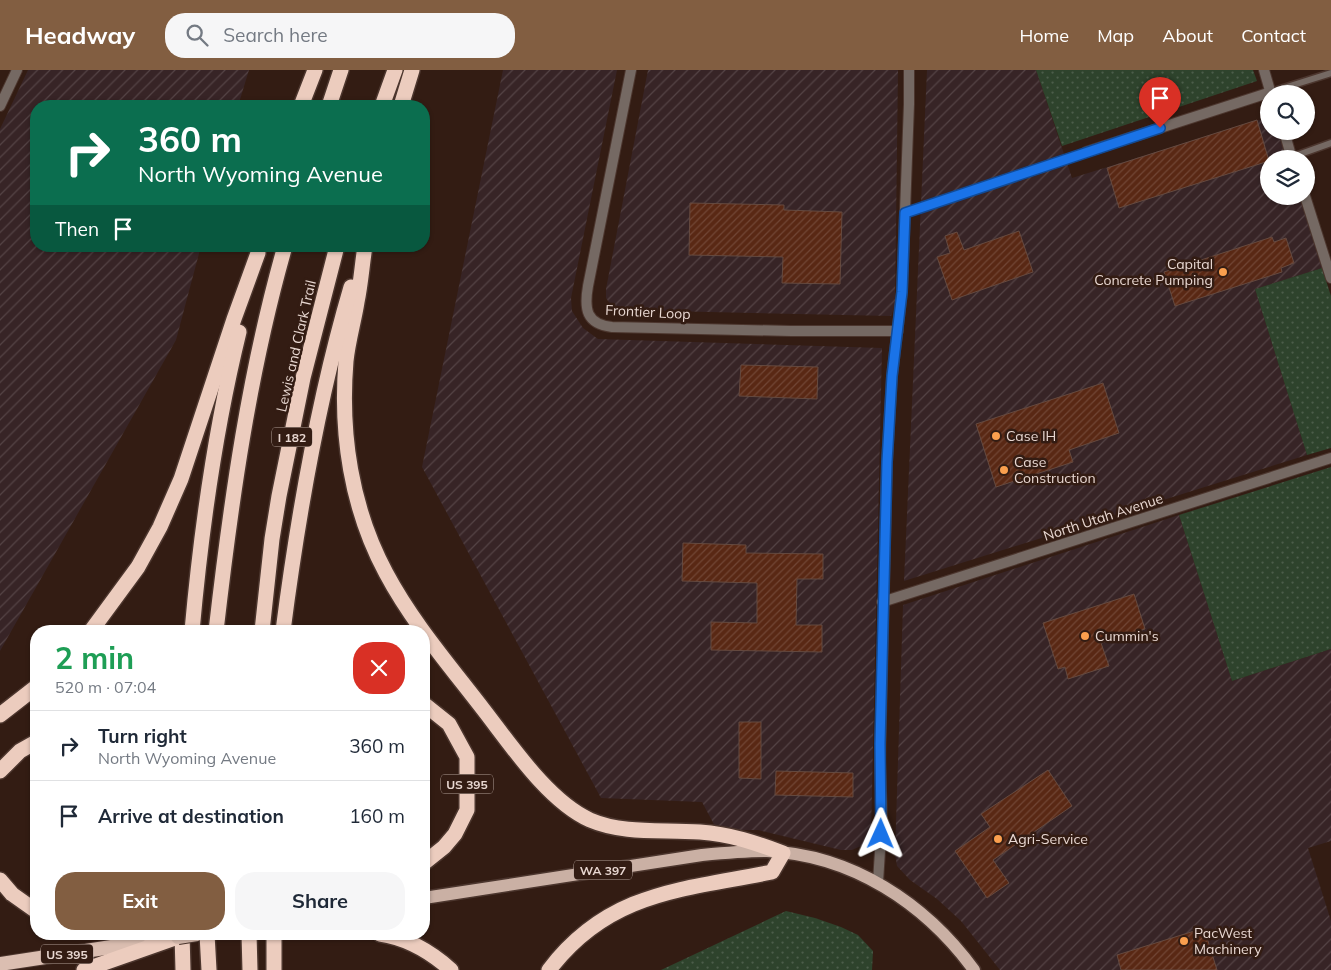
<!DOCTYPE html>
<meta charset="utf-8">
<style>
:root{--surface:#fff;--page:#f6f6f7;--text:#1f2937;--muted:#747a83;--line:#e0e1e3;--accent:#825e41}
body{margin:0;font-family:Mulish,sans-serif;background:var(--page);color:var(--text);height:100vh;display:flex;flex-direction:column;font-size:19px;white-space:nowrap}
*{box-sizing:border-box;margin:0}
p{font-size:16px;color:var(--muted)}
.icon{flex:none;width:28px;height:28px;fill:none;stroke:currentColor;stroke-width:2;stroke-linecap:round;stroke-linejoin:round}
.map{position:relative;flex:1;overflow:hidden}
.sheet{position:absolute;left:30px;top:555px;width:400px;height:315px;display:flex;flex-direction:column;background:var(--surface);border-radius:20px;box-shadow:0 1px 4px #0004}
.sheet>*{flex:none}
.guide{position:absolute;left:30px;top:30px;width:400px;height:152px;border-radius:20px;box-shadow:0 1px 4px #0004;background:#0b6e4f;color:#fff;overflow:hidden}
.controls{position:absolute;left:1260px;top:15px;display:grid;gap:10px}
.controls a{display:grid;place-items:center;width:55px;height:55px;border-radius:50%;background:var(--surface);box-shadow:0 1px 4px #0004;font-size:25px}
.pin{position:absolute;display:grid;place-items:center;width:42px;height:42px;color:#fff;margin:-51px -21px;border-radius:50% 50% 50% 0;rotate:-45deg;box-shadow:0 0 5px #0007}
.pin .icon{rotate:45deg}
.me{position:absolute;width:55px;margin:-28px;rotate:1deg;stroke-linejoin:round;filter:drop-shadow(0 0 4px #0008)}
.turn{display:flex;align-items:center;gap:18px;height:105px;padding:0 25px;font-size:22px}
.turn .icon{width:65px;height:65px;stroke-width:2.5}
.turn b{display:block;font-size:35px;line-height:42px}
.then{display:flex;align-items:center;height:48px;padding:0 25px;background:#0003;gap:10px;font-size:19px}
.round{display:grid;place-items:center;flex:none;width:52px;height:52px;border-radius:20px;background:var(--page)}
.overview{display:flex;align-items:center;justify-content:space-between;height:85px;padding:0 25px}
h1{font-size:30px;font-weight:700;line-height:38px;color:#1e9e55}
.primary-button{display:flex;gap:10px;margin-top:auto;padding:10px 25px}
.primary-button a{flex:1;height:58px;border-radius:20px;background:var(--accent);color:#fff;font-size:20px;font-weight:700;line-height:58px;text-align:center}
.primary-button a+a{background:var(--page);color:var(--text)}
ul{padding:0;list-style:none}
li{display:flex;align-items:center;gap:15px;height:70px;padding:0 25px;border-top:1px solid var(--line)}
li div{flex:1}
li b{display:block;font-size:19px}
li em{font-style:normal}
header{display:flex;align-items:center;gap:30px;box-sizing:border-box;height:70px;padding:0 25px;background:var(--accent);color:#fff}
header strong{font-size:24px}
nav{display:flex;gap:28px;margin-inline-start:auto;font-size:18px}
.search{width:350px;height:45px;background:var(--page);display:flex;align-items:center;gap:12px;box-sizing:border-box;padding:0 18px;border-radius:20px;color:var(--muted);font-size:19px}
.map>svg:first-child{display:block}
</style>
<header>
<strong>Headway</strong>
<div class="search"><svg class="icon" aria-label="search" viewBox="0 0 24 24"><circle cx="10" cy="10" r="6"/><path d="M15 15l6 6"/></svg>Search here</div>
<nav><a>Home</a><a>Map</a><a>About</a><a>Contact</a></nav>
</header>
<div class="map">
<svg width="1331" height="900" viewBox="0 0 1331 900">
<defs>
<pattern id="industrial-furrows" width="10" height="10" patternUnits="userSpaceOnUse" patternTransform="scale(1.25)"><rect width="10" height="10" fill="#372426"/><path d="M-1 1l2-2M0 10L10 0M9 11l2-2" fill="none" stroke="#544345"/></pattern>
<pattern id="green-dots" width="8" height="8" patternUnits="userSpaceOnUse" patternTransform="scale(1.25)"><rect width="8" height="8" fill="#2e432c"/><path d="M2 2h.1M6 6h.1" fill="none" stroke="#4c5d4a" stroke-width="1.8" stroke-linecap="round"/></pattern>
<pattern id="building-hatch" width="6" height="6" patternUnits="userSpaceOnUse" patternTransform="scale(1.25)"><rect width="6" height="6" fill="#592814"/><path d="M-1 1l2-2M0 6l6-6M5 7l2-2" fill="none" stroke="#714635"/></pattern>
</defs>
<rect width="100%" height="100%" fill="#331c13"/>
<!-- industrial -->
<g fill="url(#industrial-furrows)">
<polygon points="28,0 249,0 238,36 36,36 36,176 201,176 176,270 0,581 0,59"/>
<polygon points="503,0 617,0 571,228 572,241 583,258 598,269 882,278 871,764 863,775 852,780 841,780 758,760 717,760 702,732 601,728 422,397"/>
<polygon points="648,0 898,0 895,236 891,246 621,240 612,237 606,228 606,219"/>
<polygon points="927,0 1036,0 1072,108 1269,47 1269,61 1278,61 1287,89 1269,89 1269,126 1299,126 1322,198 1255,219 1307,385 904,511"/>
<polygon points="1179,445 1232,611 1331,579 1331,771 1308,778 1331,851 1331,900 1000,900 961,851 937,829 910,810 897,796 895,784 903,535"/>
</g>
<!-- green -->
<g fill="url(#green-dots)">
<polygon points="1036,0 1253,0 1257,11 1062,76"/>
<polygon points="1322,198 1331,226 1331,378 1307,385 1255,219"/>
<polygon points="1331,397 1331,579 1232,611 1179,445"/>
<polygon points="786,841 815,848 841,857 858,865 873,881 872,900 661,900"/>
</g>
<!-- building -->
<g fill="url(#building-hatch)" stroke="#654a40">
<polygon points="1257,50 1269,91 1119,138 1107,98"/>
<polygon points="690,133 784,135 784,140 842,142 840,214 782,213 783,187 689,185"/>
<polygon points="1019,161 1033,202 952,230 937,187 950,183 945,166 957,162 964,180"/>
<polygon points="1272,167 1274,172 1286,168 1294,193 1281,198 1282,202 1175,236 1164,202"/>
<polygon points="741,295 818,297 817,329 739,326"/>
<polygon points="1103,313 1119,363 1069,380 1073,392 996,417 976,354"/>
<polygon points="683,473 746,475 746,483 823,484 823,509 797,509 796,555 822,555 822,582 711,580 711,552 757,553 757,513 682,511"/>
<polygon points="1134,524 1145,559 1101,573 1109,596 1068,609 1065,597 1058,599 1043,553"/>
<polygon points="739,652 761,652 761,709 739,708"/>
<polygon points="1048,700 1072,736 993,790 1009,813 987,828 955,781 990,757 981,744"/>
<polygon points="776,701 853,703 853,727 775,725"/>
<polygon points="1204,858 1217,900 1121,900 1117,885"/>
</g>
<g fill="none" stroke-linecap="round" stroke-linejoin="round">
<!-- service casing -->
<g stroke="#4c362e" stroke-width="9">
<g id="service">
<polyline points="1271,22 1331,3"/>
<polyline points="1292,87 1331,73"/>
<polyline points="905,143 1086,82"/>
</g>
</g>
<!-- minor casing -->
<g stroke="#4c362e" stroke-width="12">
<g id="minor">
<path d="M631 0 588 216C584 239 586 254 612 257L791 261H898"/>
<polyline points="1264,0 1271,24"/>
<polyline points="1284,61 1292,89"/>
<polyline points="1086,82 1271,22"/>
<polyline points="1305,126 1331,208"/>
<polyline points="882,532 1331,388"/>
<polyline points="878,812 882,750 880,692 887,392 892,306 902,222 909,34 909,0"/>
</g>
</g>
<!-- tertiary casing -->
<g stroke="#4c362e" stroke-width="12">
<polyline id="tertiary" points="0,36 17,0"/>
</g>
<!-- primary casing -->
<g stroke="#4c362e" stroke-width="15">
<path id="primary" d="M424 828 702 785C723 783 745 781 767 781 852 785 925 833 974 900"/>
</g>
<!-- trunk casing -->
<g stroke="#4c362e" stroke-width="16">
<polyline id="trunk" points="0,894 157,870"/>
</g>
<!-- motorway casing -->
<g stroke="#4c362e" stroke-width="18">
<g id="motorway">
<polyline points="301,36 315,0"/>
<polyline points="329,36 341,0"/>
<polyline points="382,36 395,0"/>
<polyline points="401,36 412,0"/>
<path d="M365 176C362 195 361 213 357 232 354 251 348 271 346 291 340 363 351 438 386 503 412 552 450 596 483 639 511 675 548 731 590 750 625 765 664 759 700 762 730 764 756 773 783 783L772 802C683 820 609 821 549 900"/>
<polyline points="91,561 138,497 160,457 181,409 234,249 258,183"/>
<path d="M192 561C201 461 215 360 239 262"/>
<path d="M216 561C231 431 249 302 285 176"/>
<polyline points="262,561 272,469 279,426 303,308 337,176"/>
<path d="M283 561C298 445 318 329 351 217"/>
<polyline points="424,634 449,654 467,687 467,740 455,764 444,777 424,793"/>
<polyline points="0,645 36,617"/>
<polyline points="0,701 20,681 36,672"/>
<polyline points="0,810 12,824 36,841"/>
<polyline points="148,864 174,866"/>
<polyline points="182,864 183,900"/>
<polyline points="207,864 209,900"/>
<polyline points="249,864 250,900"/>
<polyline points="274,864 274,900"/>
<path d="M380 864C407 868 431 882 451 900"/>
<polyline points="84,900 178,867"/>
</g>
</g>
<!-- service -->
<use href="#service" stroke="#756963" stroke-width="6"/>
<!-- minor -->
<use href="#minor" stroke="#756963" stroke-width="10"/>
<!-- tertiary -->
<use href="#tertiary" stroke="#756963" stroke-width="10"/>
<!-- primary -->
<use href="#primary" stroke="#cab0a4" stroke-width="12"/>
<!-- trunk -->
<use href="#trunk" stroke="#dbbeb1" stroke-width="14"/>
<!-- motorway -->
<use href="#motorway" stroke="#ecccbe" stroke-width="15"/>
<!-- trunk-bridge casing -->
<g stroke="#4c362e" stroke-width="16" stroke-linecap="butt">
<polyline id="trunk-bridge" points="178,867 197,864"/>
</g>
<!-- trunk-bridge -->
<use href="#trunk-bridge" stroke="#dbbeb1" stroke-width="14"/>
</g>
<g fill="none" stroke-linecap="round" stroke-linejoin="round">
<!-- route casing -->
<g stroke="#114b97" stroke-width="12">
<polyline id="route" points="881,764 880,674 887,392 892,306 902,222 905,143 1160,58"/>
</g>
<!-- route -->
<use href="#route" stroke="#1a73e8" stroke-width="9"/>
</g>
<!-- markers -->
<g fill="#fa9f4e" stroke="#331c13" stroke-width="2">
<circle cx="1223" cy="202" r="5"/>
<circle cx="996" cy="366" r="5"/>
<circle cx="1004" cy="400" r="5"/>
<circle cx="1085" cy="566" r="5"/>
<circle cx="998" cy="769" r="5"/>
<circle cx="1184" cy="871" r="5"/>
</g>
<g text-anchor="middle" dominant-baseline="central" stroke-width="5" stroke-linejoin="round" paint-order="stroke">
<!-- shield labels -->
<g fill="#331c13" stroke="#b2a099" stroke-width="1">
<rect x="272" y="357.5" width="40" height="19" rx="4"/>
<rect x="441" y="704.5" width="52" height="19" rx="4"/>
<rect x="574" y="790.5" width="58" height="19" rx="4"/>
<rect x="41" y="874.5" width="52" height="19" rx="4"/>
</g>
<g font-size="12" font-weight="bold" fill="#e9d8d2">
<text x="292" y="367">I 182</text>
<text x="467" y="714">US 395</text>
<text x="603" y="800">WA 397</text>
<text x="67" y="884">US 395</text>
</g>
<!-- poi labels -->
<g font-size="14" fill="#e9d8d2" stroke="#331c13" text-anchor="start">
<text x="1213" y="194" text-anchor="end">Capital<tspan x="1213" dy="16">Concrete Pumping</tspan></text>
<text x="1006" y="366">Case IH</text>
<text x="1014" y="392">Case<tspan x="1014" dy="16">Construction</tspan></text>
<text x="1095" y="566">Cummin's</text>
<text x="1008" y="769">Agri-Service</text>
<text x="1194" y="863">PacWest<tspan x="1194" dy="16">Machinery</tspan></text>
</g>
<!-- street labels -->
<g font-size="14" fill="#e9d8d2" stroke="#331c13">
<text transform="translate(648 242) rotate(3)">Frontier Loop</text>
<text transform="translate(296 276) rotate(-77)">Lewis and Clark Trail</text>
<text transform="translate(1103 447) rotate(-18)">North Utah Avenue</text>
</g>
</g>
</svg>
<div class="controls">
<a><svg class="icon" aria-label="search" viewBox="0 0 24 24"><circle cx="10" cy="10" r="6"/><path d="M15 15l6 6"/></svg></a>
<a><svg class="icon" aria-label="layers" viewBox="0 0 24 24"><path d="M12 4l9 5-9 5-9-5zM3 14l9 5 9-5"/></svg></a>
</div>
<div class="pin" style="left:1160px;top:58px;background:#d93025"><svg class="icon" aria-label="arrive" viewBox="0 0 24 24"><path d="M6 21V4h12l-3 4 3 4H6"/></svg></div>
<svg class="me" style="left:881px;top:764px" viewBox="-20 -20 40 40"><path d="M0-17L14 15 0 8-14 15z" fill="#1a73e8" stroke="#fff" stroke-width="4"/></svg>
<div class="guide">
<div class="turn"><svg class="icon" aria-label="right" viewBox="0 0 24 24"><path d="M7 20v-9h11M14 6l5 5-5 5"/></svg><div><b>360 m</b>North Wyoming Avenue</div></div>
<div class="then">Then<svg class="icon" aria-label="arrive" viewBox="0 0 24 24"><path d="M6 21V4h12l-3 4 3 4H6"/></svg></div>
</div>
<section class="sheet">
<div class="overview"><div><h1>2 min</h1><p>520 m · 07:04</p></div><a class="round" style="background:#d93025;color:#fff"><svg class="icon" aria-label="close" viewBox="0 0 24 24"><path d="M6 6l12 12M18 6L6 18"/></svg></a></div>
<ul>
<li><svg class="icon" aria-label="right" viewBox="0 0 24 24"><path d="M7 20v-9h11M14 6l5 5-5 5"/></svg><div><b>Turn right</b><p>North Wyoming Avenue</p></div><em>360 m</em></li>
<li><svg class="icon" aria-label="arrive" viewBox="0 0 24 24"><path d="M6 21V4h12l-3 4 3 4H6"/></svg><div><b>Arrive at destination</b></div><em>160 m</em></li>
</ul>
<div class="primary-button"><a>Exit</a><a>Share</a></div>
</section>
</div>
